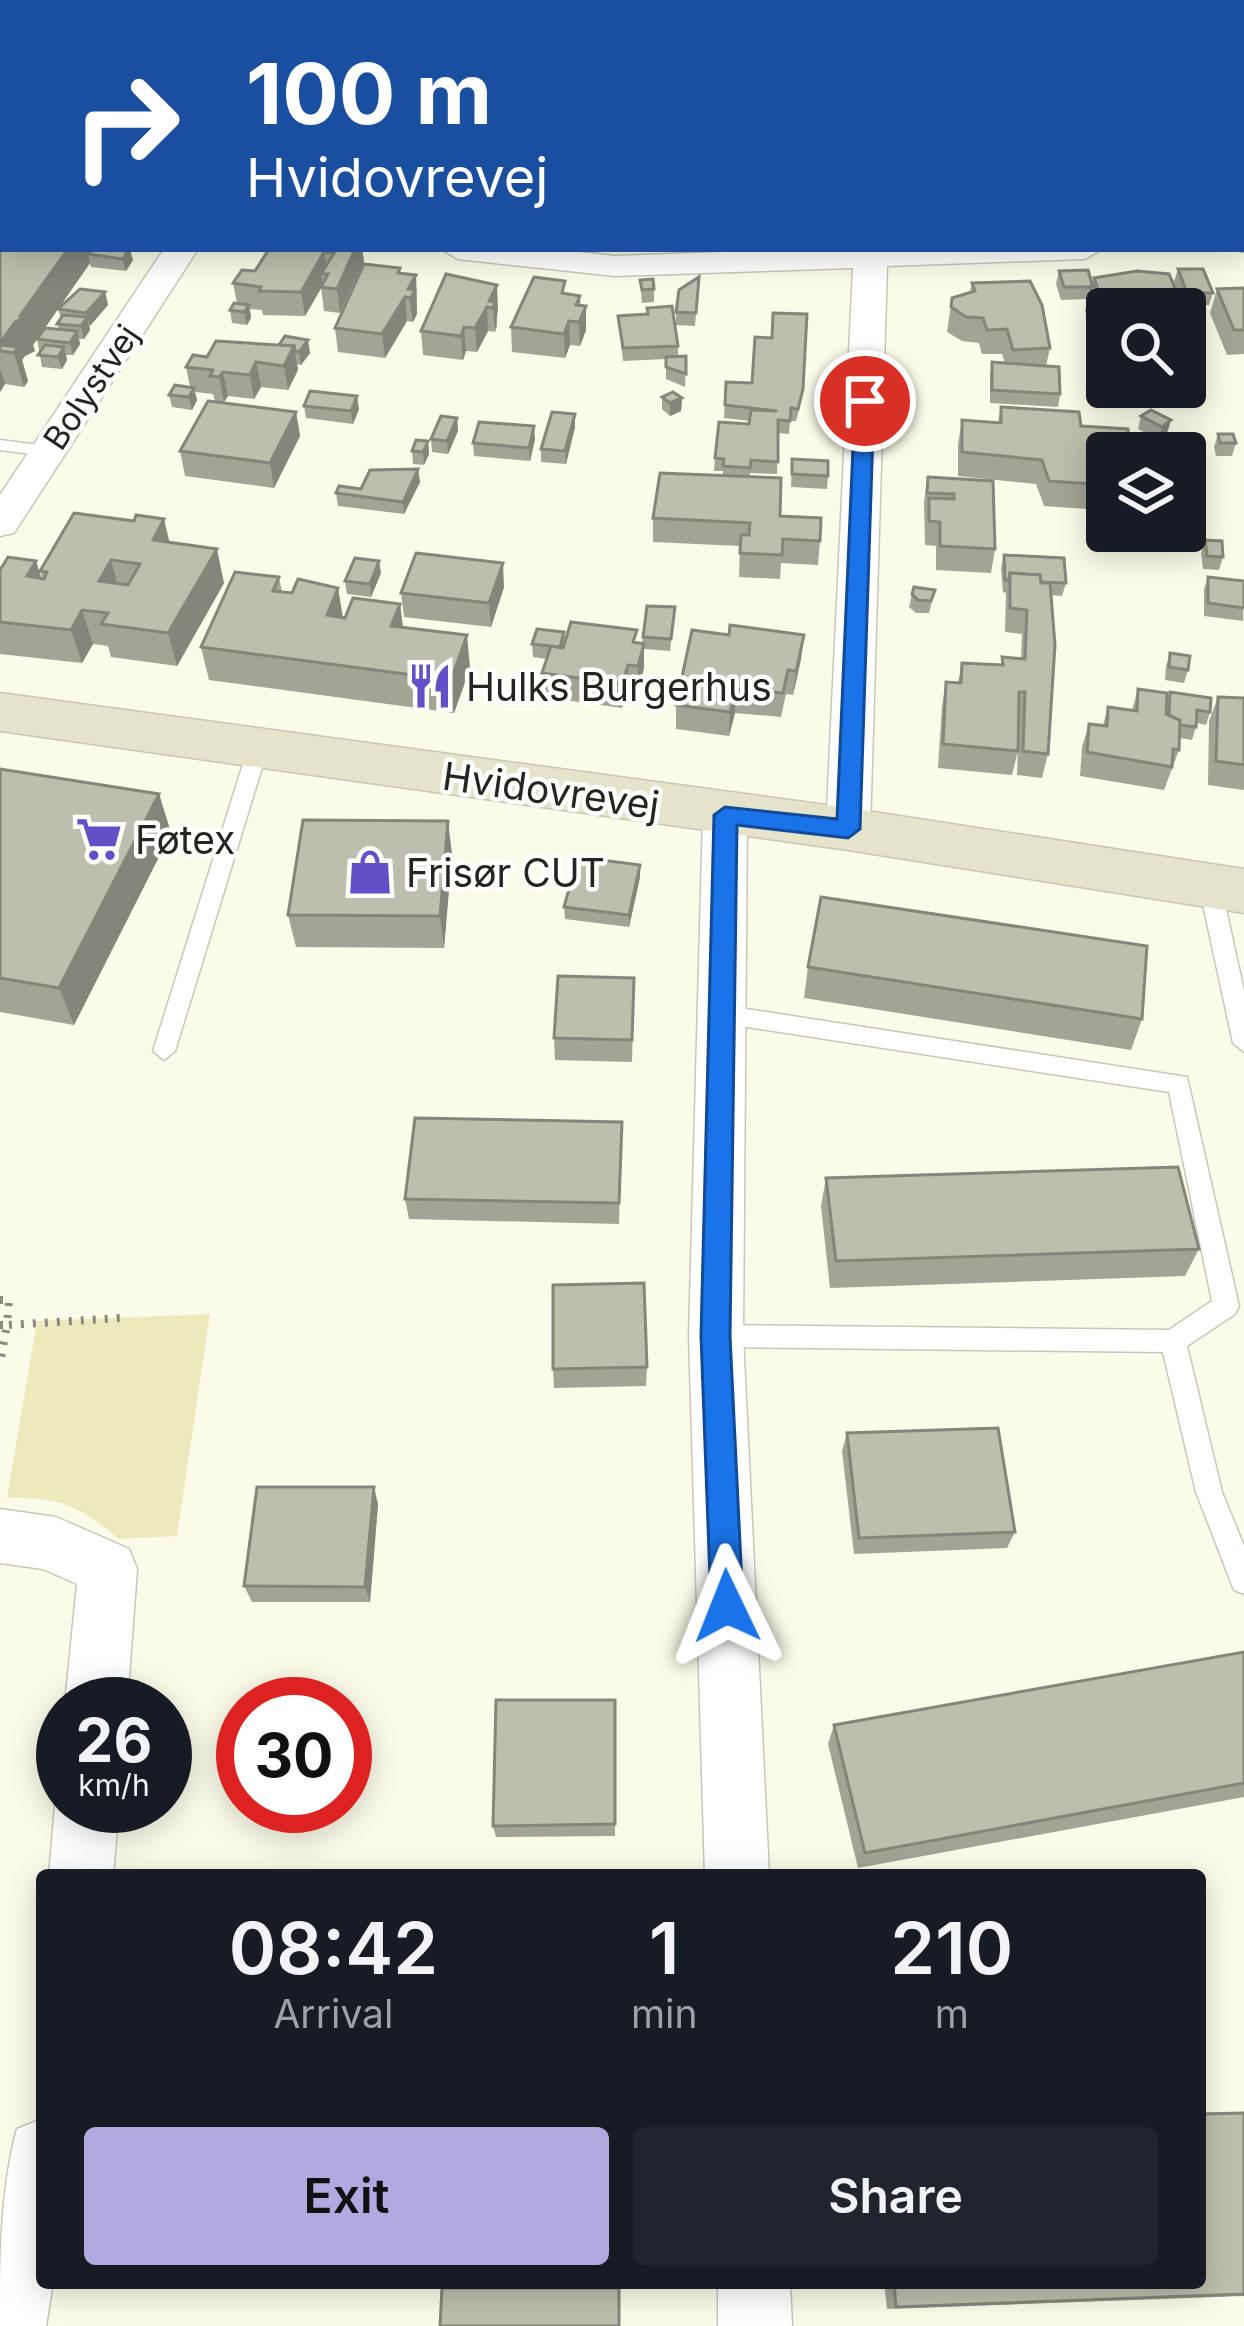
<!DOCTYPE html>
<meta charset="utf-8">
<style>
:root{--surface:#171b24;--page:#20242c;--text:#f1f3f6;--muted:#9ea1a6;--accent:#b0aae1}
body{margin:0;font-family:Inter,sans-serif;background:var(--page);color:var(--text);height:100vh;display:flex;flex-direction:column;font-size:45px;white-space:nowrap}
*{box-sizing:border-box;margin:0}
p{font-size:39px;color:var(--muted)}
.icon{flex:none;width:66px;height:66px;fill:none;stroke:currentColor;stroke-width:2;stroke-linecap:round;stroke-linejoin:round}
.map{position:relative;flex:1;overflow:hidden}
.side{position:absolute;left:36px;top:1869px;width:1170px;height:420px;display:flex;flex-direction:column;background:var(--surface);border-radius:12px;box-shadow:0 6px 30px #0003}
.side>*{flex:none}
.top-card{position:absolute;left:0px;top:0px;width:1245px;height:252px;box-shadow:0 6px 30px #0003;background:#1a4fa0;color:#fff;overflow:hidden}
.controls{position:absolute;left:1086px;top:288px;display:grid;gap:24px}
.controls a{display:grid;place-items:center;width:120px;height:120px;border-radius:12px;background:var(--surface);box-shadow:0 6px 30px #0003;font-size:60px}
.speed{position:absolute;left:36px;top:1677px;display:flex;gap:24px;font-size:60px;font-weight:700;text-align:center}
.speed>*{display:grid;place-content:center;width:156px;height:156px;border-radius:50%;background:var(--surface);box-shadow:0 6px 30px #0003;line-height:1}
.speed small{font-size:30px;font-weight:400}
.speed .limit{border:18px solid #d22;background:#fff;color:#111}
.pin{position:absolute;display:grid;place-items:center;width:102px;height:102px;color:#fff;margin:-51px;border:6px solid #fff;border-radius:50%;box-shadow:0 3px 12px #0007}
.me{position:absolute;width:132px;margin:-66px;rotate:358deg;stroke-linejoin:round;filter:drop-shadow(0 0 9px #0008)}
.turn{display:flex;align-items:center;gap:42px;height:252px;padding:0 48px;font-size:54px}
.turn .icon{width:156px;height:156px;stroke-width:2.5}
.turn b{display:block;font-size:84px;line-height:102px}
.eta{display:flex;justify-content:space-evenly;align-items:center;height:204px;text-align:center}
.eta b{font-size:72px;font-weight:600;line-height:84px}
.cta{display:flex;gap:24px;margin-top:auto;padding:24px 48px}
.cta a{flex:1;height:138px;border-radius:12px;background:var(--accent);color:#111;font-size:48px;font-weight:600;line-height:138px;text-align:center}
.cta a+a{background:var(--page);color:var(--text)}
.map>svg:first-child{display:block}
</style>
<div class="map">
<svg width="1244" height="2326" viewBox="0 0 1244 2326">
<rect width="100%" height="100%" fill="#fcfbea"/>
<!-- green -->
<path fill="#eceabd" d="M210 1314 177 1536 119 1539C78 1505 61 1497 7 1498L37 1321Z"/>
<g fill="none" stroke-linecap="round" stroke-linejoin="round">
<!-- lane casing -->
<g stroke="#c8c7b7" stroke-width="3">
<g id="lane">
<polygon points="0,440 47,446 56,451 47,456 0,450"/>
<polygon points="258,741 268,748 175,1051 164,1060 153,1051 248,748"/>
<polygon points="1210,878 1221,886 1244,991 1244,1052 1233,1043 1199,886"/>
<polygon points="721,1005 1187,1077 1239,1306 1235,1314 1187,1346 1222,1492 1244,1546 1244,1594 1234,1590 1196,1492 1163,1352 716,1347 707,1344 703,1336 707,1328 716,1325 1169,1330 1212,1301 1169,1092 721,1023 710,1014"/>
</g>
</g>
<!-- street casing -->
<g stroke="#c8c7b7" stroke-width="3">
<g id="street">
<polygon points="1242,232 1244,252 1230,249 1242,249"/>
<polygon points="164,249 198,249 14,533 0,536 0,495"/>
<polygon points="441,249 551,249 615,256 805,249 1102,249 1085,259 887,266 870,829 864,840 848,845 832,840 826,829 853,268 615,276 458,259"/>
<polygon points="725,799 741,804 747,815 743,1336 769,1875 705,1875 689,1336 703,815 709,804"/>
<polygon points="0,1509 56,1517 129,1549 137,1569 127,1704 65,1704 77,1584 43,1569 0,1563"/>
<polygon points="63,1788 63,1806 119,1806 113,1875 49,1875 55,1806"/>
<path d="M42 2119V2283H53L46 2326H0C0 2260 0 2191 17 2129Z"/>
<polygon points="718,2283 790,2283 792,2326 718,2326"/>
</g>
</g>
<!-- secondary casing -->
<g stroke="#c8c7b7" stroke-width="3">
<polygon id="secondary" points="0,693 848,808 1244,869 1244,913 848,850 0,731"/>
</g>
<!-- path-far1 -->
<polyline stroke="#89897d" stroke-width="4.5" stroke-dasharray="1.5 6" stroke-linecap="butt" points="490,0 506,0"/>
<!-- path -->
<g stroke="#89897d" stroke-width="8" stroke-dasharray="3 9" stroke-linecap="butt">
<polyline points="0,1300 9,1300 7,1325 120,1318"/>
<polyline points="0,1325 7,1325 0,1362"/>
</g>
<!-- lane -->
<use href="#lane" fill="#fff" fill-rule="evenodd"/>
<!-- street -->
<use href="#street" fill="#fff" fill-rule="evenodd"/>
<!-- secondary -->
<use href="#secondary" fill="#e5e3ca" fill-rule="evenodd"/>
</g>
<!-- wall -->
<g fill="#a4a396" fill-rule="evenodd">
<rect x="1242" y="145" width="2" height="54"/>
<path d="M0 239 3 249H130L133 260 126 271 91 267 90 263 59 308 105 292 108 305 89 326 90 330 84 339H79L80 344 73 355H66L67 360 62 369 42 367 37 339 33 345 35 351 25 356 22 360 28 381 24 387 5 384 0 392ZM58 309 61 318 57 324 59 329 45 328Z"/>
<polygon points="323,249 362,249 364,261 340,313 324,311 321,288 305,316 263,315 262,310 250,309 251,318 247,325 232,323 230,310 237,303 233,283 255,271"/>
<polygon points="400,268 400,273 416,275 417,314 413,322 407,321 385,358 338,352 335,328"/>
<polygon points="1178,269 1213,293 1209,305 1184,306 1174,282"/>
<polygon points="1059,271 1093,284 1094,278 1107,309 1107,336 1096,337 1085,311 1088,299 1061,300 1056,284"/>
<polygon points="699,277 695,326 676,325 676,312"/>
<polygon points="640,280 654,289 654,302 642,303"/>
<polygon points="972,283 1050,348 1046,366 1060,394 1058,407 990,403 990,375 992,362 1005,363 1002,354 982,354 979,343 962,341 947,332 952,298 970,292"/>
<polygon points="497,285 497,326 495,332 488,331 477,352 466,351 463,360 423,355 421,331"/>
<polygon points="1244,288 1244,354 1227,355 1210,313 1217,289"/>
<polygon points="580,305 586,330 580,346 570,345 565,358 512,352 511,327"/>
<polygon points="647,308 678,346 678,356 686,356 685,387 666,379 666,359 623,361 618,316 647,315"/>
<polygon points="1185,341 1204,352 1201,365 1185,366"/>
<polygon points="279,345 310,353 301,365 297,364 298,370 288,390 261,387 254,399 228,396 224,402 215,401 213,394 195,392 197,400 192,410 172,407 169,395 190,387 186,367 207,357"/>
<polygon points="726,382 801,402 796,421 790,421 789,434 778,433 777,474 750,473 750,477 780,516 820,541 818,565 781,563 780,579 739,577 740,546 653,542 653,518 723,476 723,471 714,471 715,458 749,424 750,421 724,418"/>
<polygon points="662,397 682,398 681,411 670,416 662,409"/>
<polygon points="304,406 359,409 353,424 306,418"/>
<polygon points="1001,407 1081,426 1107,453 1107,497 1104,497 1104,485 1093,484 1087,509 1044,506 1036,484 958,476 958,444 962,420 998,422"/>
<polygon points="296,412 300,436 274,488 185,476 180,451"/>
<polygon points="1141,416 1171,420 1167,433 1158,440 1138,429"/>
<polygon points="457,418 458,431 448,454 432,452 431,439"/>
<polygon points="575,427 566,464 541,462 541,449"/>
<polygon points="1218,434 1236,443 1232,456 1216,456 1214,447"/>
<polygon points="535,439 530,461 474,456 473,443"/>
<polygon points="428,441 429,454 424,465 413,464 412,451"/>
<polygon points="792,459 828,476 827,489 791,487"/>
<polygon points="418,469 420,482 404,514 338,506 336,493 361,489"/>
<polygon points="928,477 993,481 995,549 991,573 936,570 936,546 925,545 924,502"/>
<polygon points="1205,540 1223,557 1219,570 1203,569 1201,553"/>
<polygon points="170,543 224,583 177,666 111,657 108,646 93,644 82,663 0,654 0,570 43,579 40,571"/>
<polygon points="1004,555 1066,583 1062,596 1051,595 1048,754 1042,778 1017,775 1019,716 1018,751 1012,775 938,768 942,706 946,682 958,683 962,663 1001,665 1002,657 1021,659 1022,634 1005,632 1006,593 1003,592 1001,568"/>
<polygon points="381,573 371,597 347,594 345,581"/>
<polygon points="279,577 282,592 292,593 338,588 343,617 400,604 403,627 470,668 454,713 209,680 201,647"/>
<polygon points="1208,577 1244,581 1243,621 1204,616 1204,589"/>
<polygon points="504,587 491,627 404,617 401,593"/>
<polygon points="935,590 929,613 916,613 909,607 912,594"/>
<polygon points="675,607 670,651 644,649 644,668 638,690 628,689 622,708 543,697 542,673 547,659 533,657 532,644 564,632 565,644 642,644 643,637"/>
<polygon points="1170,653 1188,670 1184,683 1165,680 1166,666"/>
<polygon points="801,659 793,695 786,694 781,717 735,713 729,736 676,729 676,705"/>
<polygon points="1138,689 1167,702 1170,692 1210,712 1206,725 1197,723 1192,740 1180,738 1179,750 1164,790 1080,776 1082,747 1089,724 1103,725 1108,707 1132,710"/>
<polygon points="1218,697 1244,698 1244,790 1208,785 1209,721"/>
<polygon points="0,769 159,794 171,833 74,1025 0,1012"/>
<polygon points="452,854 444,948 296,947 288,915"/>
<polygon points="640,877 629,927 565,919 564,907"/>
<polygon points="808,967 1142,1019 1131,1050 804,998"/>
<polygon points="634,978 632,1062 555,1060 554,1038"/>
<polygon points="622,1122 619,1224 409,1219 405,1199"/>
<polygon points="826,1178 1199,1249 1185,1276 830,1288 821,1206"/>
<polygon points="647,1367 646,1386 554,1388 553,1369"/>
<polygon points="847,1433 1015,1532 1007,1548 854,1554 842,1451"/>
<polygon points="378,1504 370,1602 252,1602 244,1586"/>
<polygon points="1244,1652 1244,1797 858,1868 828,1744 834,1725"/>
<polygon points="615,1700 615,1836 496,1837 493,1826"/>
<polygon points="1244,2113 1244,2296 887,2309 884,2283 1200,2283"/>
</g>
<!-- shaded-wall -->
<g fill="#86857a">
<rect x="1177" y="0" width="67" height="3"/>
<polygon points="68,249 101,249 88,254 90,263 33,345 35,351 25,356 22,360 28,381 24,387 14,353 1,351 0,343"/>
<polygon points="129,249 133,260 126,271 123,259"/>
<polygon points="355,249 362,249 364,261 340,313 337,289"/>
<polygon points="324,252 328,274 321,274 323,285 305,316 301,292"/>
<polygon points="416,275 417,314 413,322 408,289"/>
<polygon points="497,285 498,309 495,332 493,308 489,301"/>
<polygon points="105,292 108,305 90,326 86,313"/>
<polygon points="580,296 581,319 586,306 586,330 580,346 579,322 576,305"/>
<polygon points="405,297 407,321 385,358 382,334"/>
<polygon points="249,305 251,318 247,325 244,312"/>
<polygon points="487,307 488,331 477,352 475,328"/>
<polygon points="87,317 90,330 84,339 81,326"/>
<polygon points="569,321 570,345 565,358 564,334"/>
<polygon points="464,327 466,351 463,360 461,336"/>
<polygon points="77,331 80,344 73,355 70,343"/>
<polygon points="308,340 310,353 301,365 299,352"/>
<polygon points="294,346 298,370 288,390 284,366"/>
<polygon points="64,347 67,360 62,369 58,357"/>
<polygon points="256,362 261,387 254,399 250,375"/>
<polygon points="0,368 5,384 0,392"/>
<polygon points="223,372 228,396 224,402 219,377"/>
<polygon points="194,388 197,400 192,410 189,397"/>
<polygon points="357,396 359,409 353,424 351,411"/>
<polygon points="682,398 681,411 670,416 670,403"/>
<polygon points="296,412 300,436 274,488 270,463"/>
<polygon points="575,414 575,427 566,464 565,451"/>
<polygon points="457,418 458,431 448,454 447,441"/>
<polygon points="1171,420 1167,433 1158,440 1162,427"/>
<polygon points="534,426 535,439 530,461 529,448"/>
<polygon points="428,441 429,454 424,465 423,452"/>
<polygon points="418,469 420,482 404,514 403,502"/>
<polygon points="164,519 172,553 153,540"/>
<polygon points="217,549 224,583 177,666 168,633"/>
<polygon points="111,560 120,593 99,581"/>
<polygon points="36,561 47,595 27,576"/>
<polygon points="379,561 381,573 371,597 370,584"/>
<polygon points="503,563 504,587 491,627 489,603"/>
<polygon points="338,588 343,621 327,615"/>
<polygon points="400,604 404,637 391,626"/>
<polygon points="82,610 93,644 82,663 71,630"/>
<polygon points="467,635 470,668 454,713 451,680"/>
<polygon points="804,635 801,659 793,695 796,671"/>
<polygon points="644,644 644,668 638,690 638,666"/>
<polygon points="628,665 628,689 622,708 622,684"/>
<polygon points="736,689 735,713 729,736 730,712"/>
<polygon points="159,794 171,833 74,1025 59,988"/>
<polygon points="448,821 452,854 444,948 440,916"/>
<polygon points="640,865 640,877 629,927 629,915"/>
<polygon points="374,1487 378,1504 370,1602 365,1587"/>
</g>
<!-- building -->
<g fill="#bfbeae" stroke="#86857a" stroke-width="3" fill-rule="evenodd">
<polygon points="381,0 451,0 451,3 378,3"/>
<polygon points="594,0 1120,0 1121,3 595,3"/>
<rect x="1242" y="145" width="2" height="30"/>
<polygon points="3,236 3,249 68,249 20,316 25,317 15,322 0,343 0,239"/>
<polygon points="92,249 129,249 123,259 88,254"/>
<polygon points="269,249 322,250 355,249 337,289 321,287 328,274 321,274 334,253 324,252 301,292 259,291 261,287 233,283 242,270 255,271"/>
<polygon points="364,264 400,268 398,273 416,275 408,289 415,290 411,298 405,297 382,334 335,328"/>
<polygon points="1178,269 1203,269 1213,293 1187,293"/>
<polygon points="1088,270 1093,287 1064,287 1059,271"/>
<polygon points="1137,271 1169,274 1184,309 1107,309 1107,312 1101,313 1090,287 1097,286 1094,278"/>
<polygon points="446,274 497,285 489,301 495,302 493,308 487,307 475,328 464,327 461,336 421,331"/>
<polygon points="534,277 565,281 562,293 580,296 576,305 586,306 579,322 569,321 564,334 511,327"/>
<polygon points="699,277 696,313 676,312 679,290"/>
<polygon points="653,279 654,289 642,290 640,280"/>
<polygon points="1030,281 1042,305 1050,348 1013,350 1007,329 987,330 983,318 966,317 951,307 952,298 975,291 972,283"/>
<polygon points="1244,288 1244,330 1234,330 1217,289"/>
<polygon points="80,289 105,292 86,313 58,309"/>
<polygon points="234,303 249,305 244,312 230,310"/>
<polygon points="672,306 678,346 623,348 618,316 648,314 647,308"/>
<polygon points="773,313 807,314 803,389 798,409 791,408 790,421 778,420 778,462 751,460 750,468 723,466 724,459 715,458 719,422 749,424 751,410 777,411 725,405 726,382 752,383 755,337 772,338"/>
<polygon points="63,315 87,317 81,326 57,324"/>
<polygon points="45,328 77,331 70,343 37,339"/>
<polygon points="285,336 308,340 299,352 295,351 294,346 279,345"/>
<polygon points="216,341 294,346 284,366 256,362 250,375 223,372 219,377 210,376 213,370 186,367 193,355 207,357"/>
<polygon points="1185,341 1200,341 1204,352 1189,353"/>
<polygon points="0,345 18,347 14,353 0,351"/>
<polygon points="45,345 64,347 58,357 38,355"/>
<polygon points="686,356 686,374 666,367 666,357"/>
<polygon points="992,362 1059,367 1060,394 992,390"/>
<polygon points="175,385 194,388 189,397 169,395"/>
<polygon points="310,391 357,396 351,411 304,406"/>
<polygon points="673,392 682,398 670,403 662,397"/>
<polygon points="208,401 296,412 270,463 180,451"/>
<polygon points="1001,407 1079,412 1081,426 1128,429 1129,453 1107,453 1107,461 1097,460 1093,484 1049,481 1042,460 962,452 962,420 1001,423"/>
<polygon points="1151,410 1171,420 1162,427 1141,416"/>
<polygon points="552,412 575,414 565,451 541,449"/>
<polygon points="441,416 457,418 447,441 431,439"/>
<polygon points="479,422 534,426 529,448 473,443"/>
<polygon points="1218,434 1233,434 1236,443 1220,443"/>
<polygon points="416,440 428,441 423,452 412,451"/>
<polygon points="792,459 828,461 828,476 792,474"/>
<polygon points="418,469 403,502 336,493 339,486 361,489 370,470"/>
<polygon points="660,473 781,478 780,516 821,518 820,541 783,539 782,555 740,553 741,535 749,535 750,523 653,518"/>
<polygon points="928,477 993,481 995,549 940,546 940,522 929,521 929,498 954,499 954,494 927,493"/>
<path d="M74 513 134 521 136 515 164 519 153 540 217 549 168 633 101 624 108 613 82 610 71 630 0 622V570L8 557 36 561 27 576 44 579 47 572 40 571ZM111 560 140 564 128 585 99 581Z"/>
<polygon points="1205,540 1222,541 1223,557 1207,556"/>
<polygon points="416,553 503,563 489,603 401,593"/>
<polygon points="1004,555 1064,558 1066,583 1041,582 1040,575 1010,573 1009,580 1005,580"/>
<polygon points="355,558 379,561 370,584 345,581"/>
<polygon points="235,572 279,577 273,591 292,593 298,579 338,588 327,615 345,618 353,598 400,604 391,626 467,635 451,680 201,647"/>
<polygon points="1010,573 1040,575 1041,583 1050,583 1055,645 1048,754 1023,751 1025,692 1019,692 1018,751 943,744 946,682 961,683 962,663 1003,665 1002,657 1025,659 1027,610 1010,608"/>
<polygon points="1208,577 1244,581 1244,608 1208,603"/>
<polygon points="914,587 935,590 931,601 918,600 912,594"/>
<polygon points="647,606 675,607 671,639 643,637"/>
<polygon points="571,622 637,630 633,642 644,644 638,666 628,665 622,684 542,673 551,646 563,648"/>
<polygon points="730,625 804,635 796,671 788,670 783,693 736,689 730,712 676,705 692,630 729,635"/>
<polygon points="537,629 564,632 560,647 532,644"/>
<polygon points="1170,653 1190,656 1188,670 1169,667"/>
<polygon points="1138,689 1167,693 1166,714 1180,720 1179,750 1173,749 1172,767 1087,752 1089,724 1107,726 1108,707 1137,711"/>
<polygon points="1170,692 1211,698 1210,712 1197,710 1196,727 1180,725 1180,720 1169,715"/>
<polygon points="1218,697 1244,698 1244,765 1216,761"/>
<polygon points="0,769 159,794 59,988 0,978"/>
<polygon points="303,820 448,821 440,916 288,915"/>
<polygon points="578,857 640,865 629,915 564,907"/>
<polygon points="821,897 1147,946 1142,1019 808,967"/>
<polygon points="558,976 634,978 632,1040 554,1038"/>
<polygon points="415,1118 622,1122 619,1203 405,1199"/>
<polygon points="1178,1167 1199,1249 836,1261 826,1178"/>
<polygon points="644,1283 647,1367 553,1369 553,1285"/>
<polygon points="998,1428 1015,1532 859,1538 847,1433"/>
<polygon points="257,1487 374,1487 365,1587 244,1586"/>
<polygon points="1244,1652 1244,1783 865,1853 834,1725"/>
<polygon points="496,1700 615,1700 615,1824 493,1826"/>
<polygon points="1244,2113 1244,2294 896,2307 894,2283 1200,2283 1200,2114"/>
<polygon points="442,2288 619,2288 619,2326 440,2326"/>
</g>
<!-- route -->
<polygon fill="#1a73e8" stroke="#114b97" stroke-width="3" points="865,395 874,401 860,829 848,838 737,825 730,1336 743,1606 738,1616 727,1621 715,1616 711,1606 701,1336 714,815 725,807 837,819 855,401"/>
<!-- icons -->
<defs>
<g id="restaurant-bare" transform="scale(3.6)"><path d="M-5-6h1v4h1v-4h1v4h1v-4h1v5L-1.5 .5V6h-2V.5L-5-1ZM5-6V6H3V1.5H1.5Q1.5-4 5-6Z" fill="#6150c8" stroke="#fff" stroke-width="2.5" paint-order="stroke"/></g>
<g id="supermarket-bare" transform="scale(3.6)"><path d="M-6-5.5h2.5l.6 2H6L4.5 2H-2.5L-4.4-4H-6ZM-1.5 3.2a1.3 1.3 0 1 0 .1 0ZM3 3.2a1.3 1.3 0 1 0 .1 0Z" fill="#6150c8" stroke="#fff" stroke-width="2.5" paint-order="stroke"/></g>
<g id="shop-bare" transform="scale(3.6)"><path d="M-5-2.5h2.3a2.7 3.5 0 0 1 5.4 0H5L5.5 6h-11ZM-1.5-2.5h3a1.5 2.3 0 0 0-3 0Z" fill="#6150c8" stroke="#fff" stroke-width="2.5" paint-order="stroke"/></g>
</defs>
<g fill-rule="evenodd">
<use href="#restaurant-bare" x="430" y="686"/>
<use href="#supermarket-bare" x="99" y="839"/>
<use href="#shop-bare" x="370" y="872"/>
</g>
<g text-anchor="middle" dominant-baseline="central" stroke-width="9" stroke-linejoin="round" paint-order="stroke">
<!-- far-street labels -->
<g font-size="33" fill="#25251e" stroke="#fff">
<text transform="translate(91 387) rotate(-56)">Bolystvej</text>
</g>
<!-- poi labels -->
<g font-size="39" fill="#25251e" stroke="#fff" text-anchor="start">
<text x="466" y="686">Hulks Burgerhus</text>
<text x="135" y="839">Føtex</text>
<text x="406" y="872">Frisør CUT</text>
</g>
<!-- street labels -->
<g font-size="39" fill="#25251e" stroke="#fff">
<text transform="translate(551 790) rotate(8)">Hvidovrevej</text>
</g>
</g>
</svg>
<div class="controls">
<a><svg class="icon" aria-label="search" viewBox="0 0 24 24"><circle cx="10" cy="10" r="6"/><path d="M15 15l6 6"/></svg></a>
<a><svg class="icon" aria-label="layers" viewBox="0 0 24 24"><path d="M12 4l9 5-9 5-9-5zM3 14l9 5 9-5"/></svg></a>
</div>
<div class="speed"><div>26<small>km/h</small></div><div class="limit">30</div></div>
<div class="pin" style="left:865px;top:401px;background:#d93025"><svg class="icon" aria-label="arrive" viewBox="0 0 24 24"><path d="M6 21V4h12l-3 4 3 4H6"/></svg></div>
<svg class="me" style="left:727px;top:1606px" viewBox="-20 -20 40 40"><path d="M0-17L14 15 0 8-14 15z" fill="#1a73e8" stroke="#fff" stroke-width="4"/></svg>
<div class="top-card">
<div class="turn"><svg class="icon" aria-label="right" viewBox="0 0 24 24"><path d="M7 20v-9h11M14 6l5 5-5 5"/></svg><div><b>100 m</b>Hvidovrevej</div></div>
</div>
<section class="side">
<div class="eta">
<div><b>08:42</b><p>Arrival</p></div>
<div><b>1</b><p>min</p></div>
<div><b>210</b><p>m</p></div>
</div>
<div class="cta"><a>Exit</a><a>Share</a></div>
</section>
</div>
